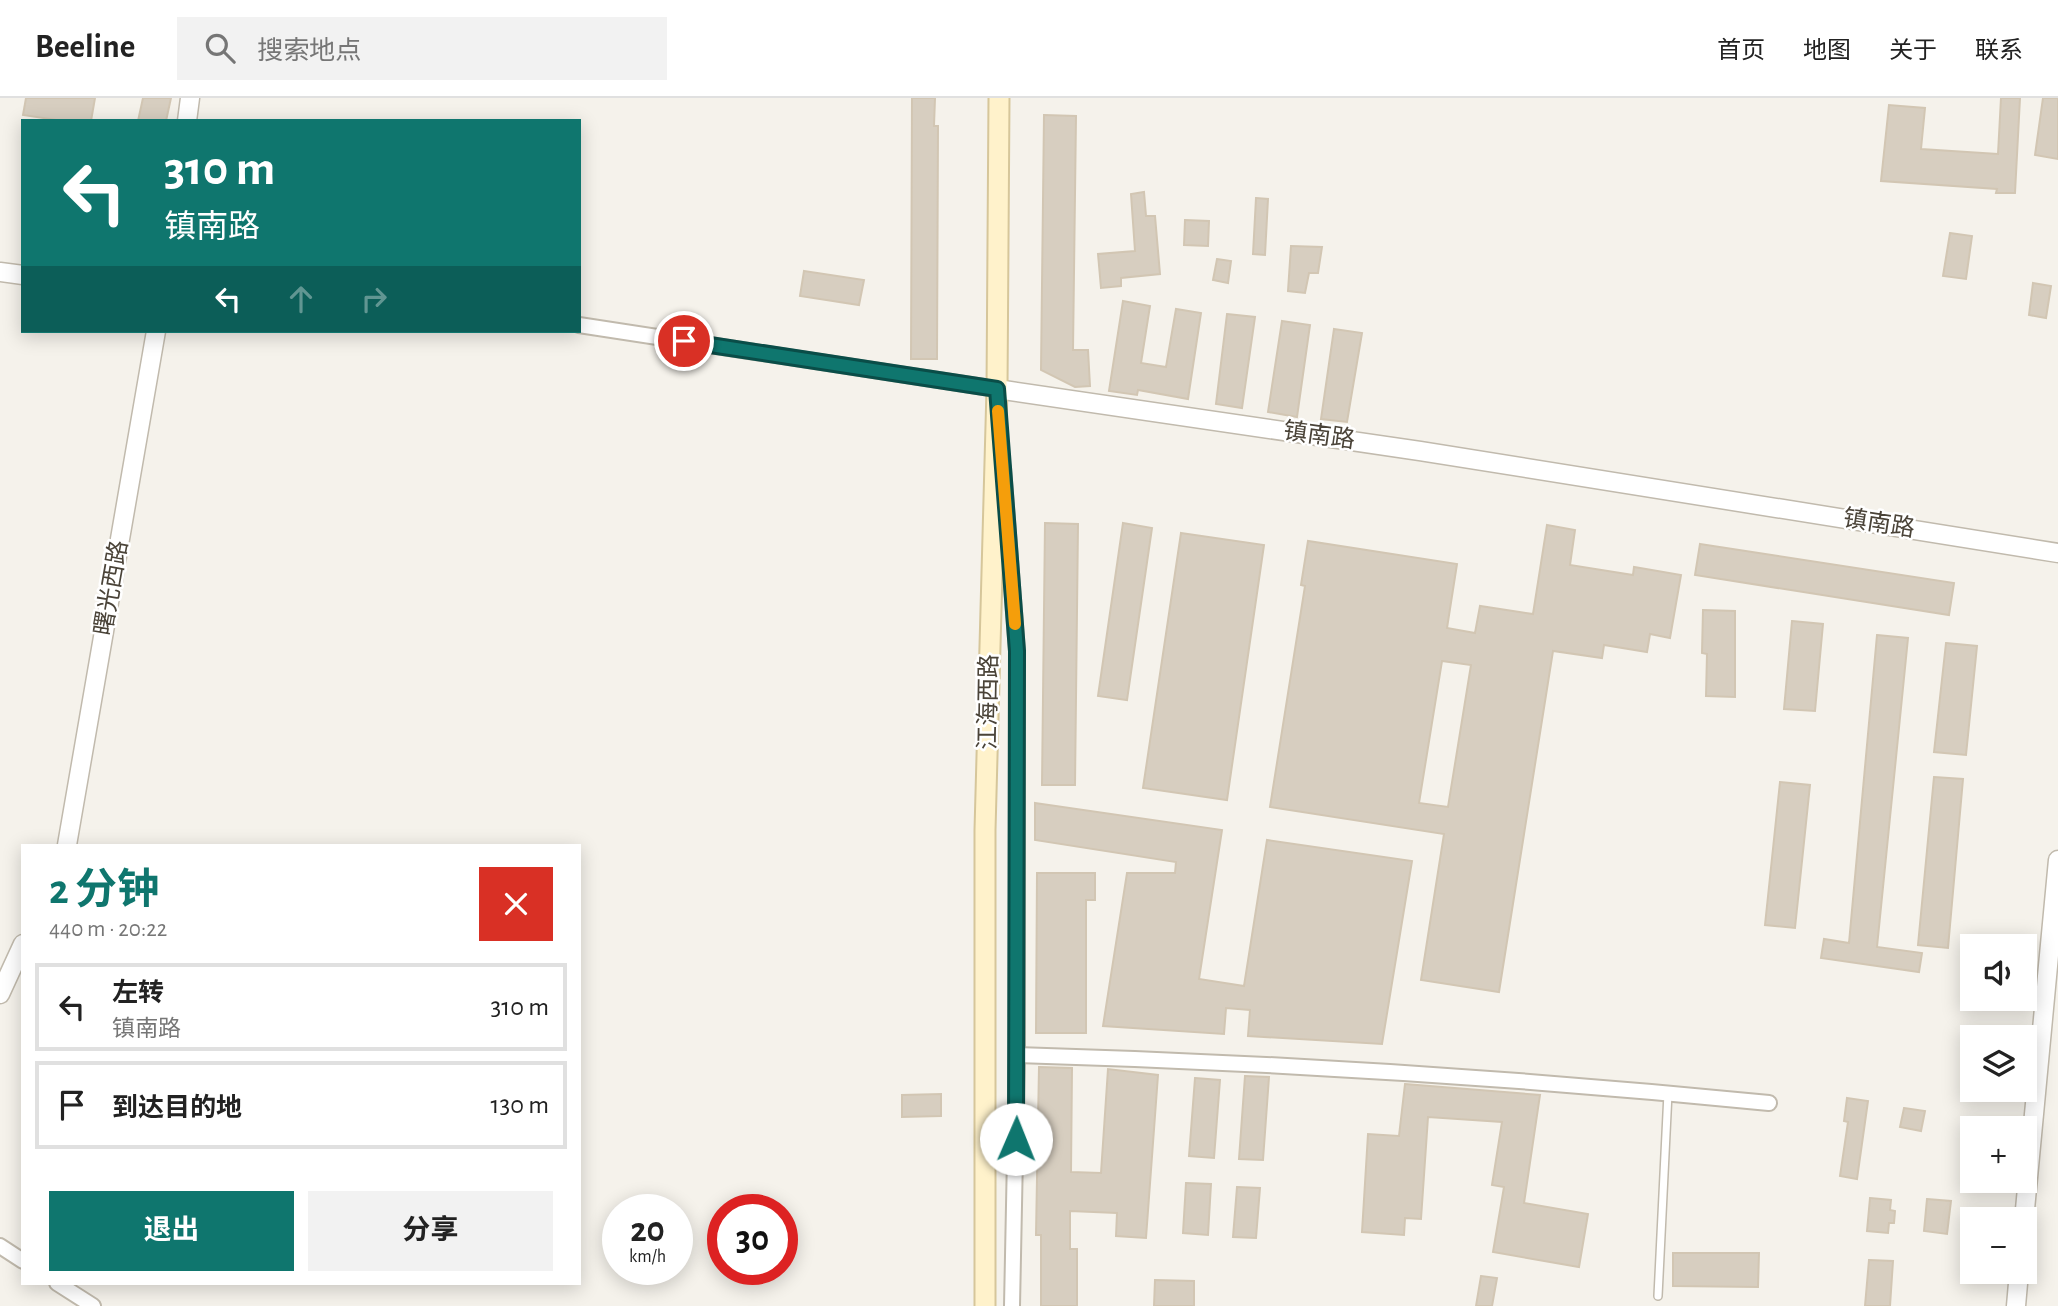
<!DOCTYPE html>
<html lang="zh">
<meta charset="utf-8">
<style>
:root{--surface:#fff;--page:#f2f2f2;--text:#222;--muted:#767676;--line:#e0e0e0;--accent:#0f766e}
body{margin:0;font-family:"Alegreya Sans","Noto Sans SC",sans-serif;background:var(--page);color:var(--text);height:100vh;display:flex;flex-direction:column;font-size:26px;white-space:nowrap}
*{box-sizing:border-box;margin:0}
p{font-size:23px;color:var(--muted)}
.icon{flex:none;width:38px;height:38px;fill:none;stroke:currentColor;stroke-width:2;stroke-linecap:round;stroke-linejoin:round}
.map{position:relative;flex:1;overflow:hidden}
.details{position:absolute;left:21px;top:746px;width:560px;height:441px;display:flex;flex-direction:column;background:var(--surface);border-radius:0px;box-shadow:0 4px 18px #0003}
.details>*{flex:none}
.guide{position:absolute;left:21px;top:21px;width:560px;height:214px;border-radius:0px;box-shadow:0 4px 18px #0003;background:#0f766e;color:#fff;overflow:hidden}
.controls{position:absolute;left:1960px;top:836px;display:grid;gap:14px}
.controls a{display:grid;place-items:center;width:77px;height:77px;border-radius:0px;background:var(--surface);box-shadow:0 4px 18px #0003;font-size:35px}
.speed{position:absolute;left:602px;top:1096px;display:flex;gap:14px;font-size:35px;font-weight:700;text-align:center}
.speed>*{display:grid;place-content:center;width:91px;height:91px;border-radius:50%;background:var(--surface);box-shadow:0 4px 18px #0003;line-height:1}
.speed small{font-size:18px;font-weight:400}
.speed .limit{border:10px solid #d22;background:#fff;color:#111}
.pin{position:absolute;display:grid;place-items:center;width:60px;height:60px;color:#fff;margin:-30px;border:4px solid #fff;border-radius:50%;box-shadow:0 2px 7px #0007}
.me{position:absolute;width:77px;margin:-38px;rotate:1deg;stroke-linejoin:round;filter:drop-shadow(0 0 5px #0008)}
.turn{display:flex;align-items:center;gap:24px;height:147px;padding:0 28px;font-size:32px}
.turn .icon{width:91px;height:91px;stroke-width:2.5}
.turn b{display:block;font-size:49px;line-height:60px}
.lanes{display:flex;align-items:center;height:66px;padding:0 28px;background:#0003;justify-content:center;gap:35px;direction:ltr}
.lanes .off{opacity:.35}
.round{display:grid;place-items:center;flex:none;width:74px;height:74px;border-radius:0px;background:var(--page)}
.head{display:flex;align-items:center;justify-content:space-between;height:119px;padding:0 28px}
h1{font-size:42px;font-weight:700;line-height:52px;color:var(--accent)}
.action{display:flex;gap:14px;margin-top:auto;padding:14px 28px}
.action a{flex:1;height:80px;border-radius:0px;background:var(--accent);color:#fff;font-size:28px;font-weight:700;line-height:80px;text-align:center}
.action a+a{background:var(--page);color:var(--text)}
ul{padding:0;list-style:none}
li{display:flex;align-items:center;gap:21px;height:88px;margin:0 14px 10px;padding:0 14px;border:4px solid var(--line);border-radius:0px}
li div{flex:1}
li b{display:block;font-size:26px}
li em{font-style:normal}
header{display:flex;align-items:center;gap:42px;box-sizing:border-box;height:98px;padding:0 35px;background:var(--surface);border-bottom:2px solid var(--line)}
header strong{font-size:33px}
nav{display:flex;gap:38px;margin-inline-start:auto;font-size:24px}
.search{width:490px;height:63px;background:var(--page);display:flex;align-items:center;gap:18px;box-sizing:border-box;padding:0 24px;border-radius:0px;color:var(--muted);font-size:26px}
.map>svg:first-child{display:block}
</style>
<header>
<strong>Beeline</strong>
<div class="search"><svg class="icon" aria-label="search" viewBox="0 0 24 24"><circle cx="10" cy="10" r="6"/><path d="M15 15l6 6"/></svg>搜索地点</div>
<nav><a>首页</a><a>地图</a><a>关于</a><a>联系</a></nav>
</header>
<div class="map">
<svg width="2058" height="1208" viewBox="0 0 2058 1208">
<rect width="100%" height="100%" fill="#f5f2eb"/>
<!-- building -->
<g fill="#d7cec0" stroke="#d2c6b3" stroke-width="2" fill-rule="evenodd">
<polygon points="26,0 95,0 91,23 63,23 23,17"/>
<polygon points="143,0 171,0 166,23 138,23"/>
<polygon points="912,0 935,0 934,28 938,28 937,261 911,261"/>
<polygon points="2001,0 2020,0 2015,95 1996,95 1997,91 1881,83 1889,7 1925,10 1921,51 1998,56"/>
<polygon points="2043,0 2058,0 2058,61 2035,57"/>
<polygon points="1044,17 1076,18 1073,252 1088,252 1090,288 1075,289 1041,272"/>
<polygon points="1144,94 1146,118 1155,118 1160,176 1121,180 1121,188 1101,190 1098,156 1135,153 1131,96"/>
<polygon points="1256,100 1268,101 1265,157 1253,156"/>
<polygon points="1185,122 1209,123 1208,148 1184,147"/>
<polygon points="1950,135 1972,138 1966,181 1943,178"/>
<polygon points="1291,148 1322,149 1318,175 1309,175 1305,195 1288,193"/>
<polygon points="1217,161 1231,163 1228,185 1213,182"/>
<polygon points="804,173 864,182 859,207 800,198"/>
<polygon points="2033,185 2051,188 2046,220 2029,217"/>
<polygon points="1123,203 1150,208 1141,265 1166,269 1176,211 1201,215 1188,301 1138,292 1137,297 1109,293"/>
<polygon points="1227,216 1255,219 1242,310 1216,306"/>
<polygon points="1282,223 1310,227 1297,319 1268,314"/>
<polygon points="1334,231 1362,235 1347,324 1321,321"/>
<polygon points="1045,425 1078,426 1075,687 1042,687"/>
<polygon points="1123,425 1152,430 1127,602 1098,598"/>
<path d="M1547 427 1575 432 1570 467 1633 477 1634 469 1681 477 1670 540 1650 536 1647 554 1604 547 1602 560 1553 553 1499 894 1421 882 1444 736 1270 709 1305 488 1301 487 1308 443 1457 466 1447 530 1475 535 1480 508 1533 516ZM1442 563 1471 567 1448 709 1419 705Z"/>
<polygon points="1181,435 1264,447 1227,702 1143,690"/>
<polygon points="1700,446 1954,485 1949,517 1695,477"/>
<polygon points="1703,512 1735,513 1735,599 1706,598 1707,556 1702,555"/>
<polygon points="1792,523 1823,526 1815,613 1784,611"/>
<polygon points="1877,537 1908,540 1877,849 1922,855 1919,874 1821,860 1824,841 1849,845"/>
<polygon points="1946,545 1977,548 1966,657 1934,654"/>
<polygon points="1934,679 1963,681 1948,850 1918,847"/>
<polygon points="1780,684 1810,687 1795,830 1765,827"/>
<polygon points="1035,705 1222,732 1199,881 1244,888 1267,742 1412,763 1382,946 1248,938 1250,912 1226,910 1224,936 1103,928 1127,775 1175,775 1176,764 1035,742"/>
<polygon points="1037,775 1095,775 1095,802 1086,802 1086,935 1036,935"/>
<polygon points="1039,969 1072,970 1071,1074 1101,1075 1108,971 1158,977 1146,1140 1116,1138 1117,1115 1070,1113 1070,1151 1077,1151 1077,1208 1041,1208 1041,1137 1036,1137"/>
<polygon points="1245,978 1269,979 1263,1062 1239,1061"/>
<polygon points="1195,980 1220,982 1214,1060 1189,1058"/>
<polygon points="1405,986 1540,997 1524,1105 1588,1116 1579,1169 1493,1154 1504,1089 1492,1087 1502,1024 1428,1019 1421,1121 1405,1120 1404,1137 1362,1134 1368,1036 1399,1038"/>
<polygon points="941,996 941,1018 902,1019 902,997"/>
<polygon points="1847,1000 1868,1003 1857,1081 1840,1078 1848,1024 1844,1023"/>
<polygon points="1904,1010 1925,1013 1921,1033 1900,1029"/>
<polygon points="1186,1085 1211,1086 1208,1137 1183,1135"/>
<polygon points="1237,1089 1260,1090 1256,1140 1233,1139"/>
<polygon points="1870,1100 1891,1102 1890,1112 1895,1113 1894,1125 1889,1125 1888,1135 1867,1133"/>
<polygon points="1927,1101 1951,1103 1947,1136 1924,1133"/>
<polygon points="1673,1155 1759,1155 1758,1189 1673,1188"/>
<polygon points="1869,1162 1893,1163 1890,1208 1865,1208"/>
<polygon points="1481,1178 1497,1180 1492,1208 1476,1208"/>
<polygon points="1155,1182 1194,1183 1194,1208 1154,1208"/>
</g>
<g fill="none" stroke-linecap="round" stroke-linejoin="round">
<!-- service casing -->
<g stroke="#c1baad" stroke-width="10">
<polyline id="service" points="1658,1198 1668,995"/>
</g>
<!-- minor casing -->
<g stroke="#c1baad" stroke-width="18">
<g id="minor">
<polyline points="579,227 997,291 997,298"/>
<polyline points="1003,370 1017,553 1017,957 1012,1208"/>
<path d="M1017 957C1268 964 1518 980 1769 1005"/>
<polyline points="0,1148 23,1163"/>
<polyline points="57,1185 93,1208"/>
</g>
</g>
<!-- tertiary casing -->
<g stroke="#c1baad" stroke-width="21">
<g id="tertiary">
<polyline points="187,23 190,0"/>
<polyline points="0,174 23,177"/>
<polyline points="997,291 1420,353 2058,455"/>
<polyline points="67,747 156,233"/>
<polyline points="0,896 23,846"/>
<polyline points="2024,1122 2058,762"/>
<polyline points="2016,1208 2019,1174"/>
</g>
</g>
<!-- secondary casing -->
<g stroke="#d6c69a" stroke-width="23">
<polyline id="secondary" points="985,1208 985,732 997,291 999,0"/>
</g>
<!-- service -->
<use href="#service" stroke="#fff" stroke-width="7"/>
<!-- minor -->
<use href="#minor" stroke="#fff" stroke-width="14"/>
<!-- tertiary -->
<use href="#tertiary" stroke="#fff" stroke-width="18"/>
<!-- secondary -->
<use href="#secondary" stroke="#fff2cb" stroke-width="19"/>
</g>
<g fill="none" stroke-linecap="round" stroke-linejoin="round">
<!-- route casing -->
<g stroke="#0a4d48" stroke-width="18">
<polyline id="route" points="684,243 997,291 1017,553 1016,1041"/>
</g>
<!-- route -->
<use href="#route" stroke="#0f766e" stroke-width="12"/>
<!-- slow -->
<polyline stroke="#f59e0b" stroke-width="12" points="998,313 1015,526"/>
</g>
<g text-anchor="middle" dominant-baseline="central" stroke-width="5" stroke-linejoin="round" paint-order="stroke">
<!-- street labels -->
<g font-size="24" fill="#4a4338" stroke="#fff">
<text transform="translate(1319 338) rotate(8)">镇南路</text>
<text transform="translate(1879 426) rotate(9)">镇南路</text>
<text transform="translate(112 490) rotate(-80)">曙光西路</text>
<text transform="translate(989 604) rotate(-89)">江海西路</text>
</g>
</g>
</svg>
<div class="controls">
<a><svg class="icon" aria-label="sound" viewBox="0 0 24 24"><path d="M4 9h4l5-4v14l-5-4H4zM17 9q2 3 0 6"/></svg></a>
<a><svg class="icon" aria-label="layers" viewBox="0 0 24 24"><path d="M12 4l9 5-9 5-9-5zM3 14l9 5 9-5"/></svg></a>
<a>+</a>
<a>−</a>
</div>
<div class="speed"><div>20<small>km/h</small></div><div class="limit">30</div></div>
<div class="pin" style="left:684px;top:243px;background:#d93025"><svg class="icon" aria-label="arrive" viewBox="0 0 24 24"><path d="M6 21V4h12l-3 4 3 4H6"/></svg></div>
<svg class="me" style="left:1016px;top:1041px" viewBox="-20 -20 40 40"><circle r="19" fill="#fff"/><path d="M0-13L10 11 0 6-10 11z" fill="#0f766e"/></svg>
<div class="guide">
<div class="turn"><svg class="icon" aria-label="left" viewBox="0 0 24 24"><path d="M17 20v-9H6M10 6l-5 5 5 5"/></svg><div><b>310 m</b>镇南路</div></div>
<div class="lanes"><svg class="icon" aria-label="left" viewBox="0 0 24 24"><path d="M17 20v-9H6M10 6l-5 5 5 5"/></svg><svg class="icon off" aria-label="ahead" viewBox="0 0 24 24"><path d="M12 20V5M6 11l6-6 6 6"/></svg><svg class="icon off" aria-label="right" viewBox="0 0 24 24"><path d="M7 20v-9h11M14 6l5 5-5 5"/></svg></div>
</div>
<section class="details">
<div class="head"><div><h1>2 分钟</h1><p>440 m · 20:22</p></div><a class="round" style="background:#d93025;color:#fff"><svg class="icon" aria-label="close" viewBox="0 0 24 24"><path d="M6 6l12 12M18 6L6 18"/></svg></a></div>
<ul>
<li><svg class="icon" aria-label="left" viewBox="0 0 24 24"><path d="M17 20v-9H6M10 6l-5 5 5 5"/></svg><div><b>左转</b><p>镇南路</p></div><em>310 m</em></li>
<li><svg class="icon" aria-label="arrive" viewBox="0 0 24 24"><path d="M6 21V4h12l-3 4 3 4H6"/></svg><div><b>到达目的地</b></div><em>130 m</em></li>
</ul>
<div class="action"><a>退出</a><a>分享</a></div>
</section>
</div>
